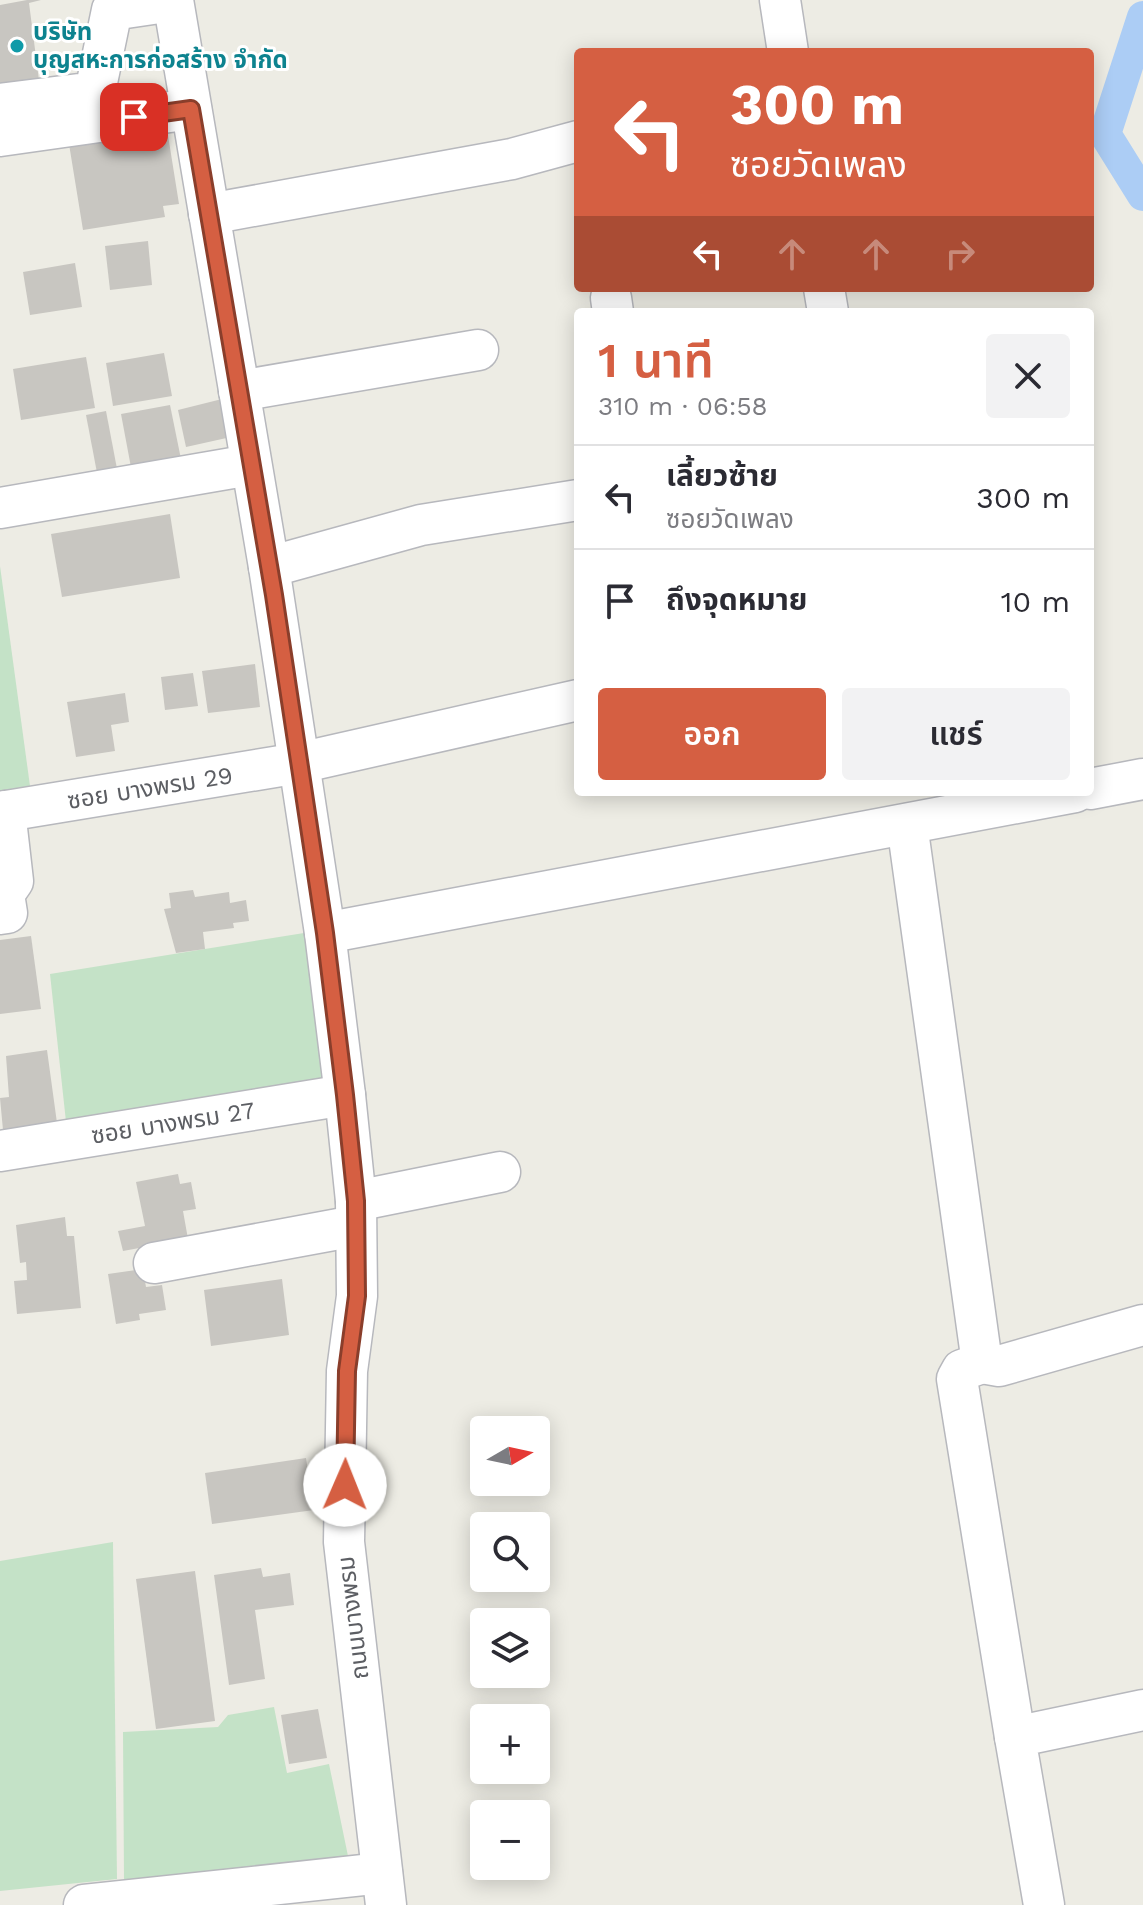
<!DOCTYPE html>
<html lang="th">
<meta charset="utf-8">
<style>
:root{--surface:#fff;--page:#f2f2f3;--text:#2b2b33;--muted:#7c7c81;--line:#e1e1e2;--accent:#d55f42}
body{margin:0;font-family:"Work Sans","Noto Sans Thai",sans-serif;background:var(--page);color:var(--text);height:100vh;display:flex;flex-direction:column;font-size:30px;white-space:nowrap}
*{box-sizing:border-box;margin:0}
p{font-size:26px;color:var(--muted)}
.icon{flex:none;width:44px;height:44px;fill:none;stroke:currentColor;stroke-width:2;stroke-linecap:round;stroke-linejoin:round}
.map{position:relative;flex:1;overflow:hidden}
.details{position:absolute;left:574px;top:308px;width:520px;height:488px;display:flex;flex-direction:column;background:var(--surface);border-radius:8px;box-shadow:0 4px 20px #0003}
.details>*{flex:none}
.top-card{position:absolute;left:574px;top:48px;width:520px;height:244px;border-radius:8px;box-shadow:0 4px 20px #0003;background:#d55f42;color:#fff;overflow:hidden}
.needle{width:52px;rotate:81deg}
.fabs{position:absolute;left:470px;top:1416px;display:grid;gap:16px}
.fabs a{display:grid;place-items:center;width:80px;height:80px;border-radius:8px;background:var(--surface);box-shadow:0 4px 20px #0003;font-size:40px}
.pin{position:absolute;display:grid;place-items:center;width:68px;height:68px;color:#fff;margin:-34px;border-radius:16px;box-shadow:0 4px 12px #0006}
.me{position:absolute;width:88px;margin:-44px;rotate:1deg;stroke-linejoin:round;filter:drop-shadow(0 0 6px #0008)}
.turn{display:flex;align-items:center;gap:28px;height:168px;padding:0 24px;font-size:36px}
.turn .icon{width:104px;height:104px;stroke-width:2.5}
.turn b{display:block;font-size:56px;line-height:68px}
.lanes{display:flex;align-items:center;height:76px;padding:0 24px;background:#0003;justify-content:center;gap:40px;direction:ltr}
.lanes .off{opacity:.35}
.round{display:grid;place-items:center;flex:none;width:84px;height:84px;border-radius:8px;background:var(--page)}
.head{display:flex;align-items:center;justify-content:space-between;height:136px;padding:0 24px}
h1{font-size:48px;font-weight:600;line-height:60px;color:var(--accent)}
.cta{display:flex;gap:16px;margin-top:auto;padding:16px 24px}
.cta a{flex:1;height:92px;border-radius:8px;background:var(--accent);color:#fff;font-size:32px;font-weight:600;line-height:92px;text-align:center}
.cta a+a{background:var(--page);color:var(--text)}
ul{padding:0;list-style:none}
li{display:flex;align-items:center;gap:24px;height:104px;padding:0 24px;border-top:2px solid var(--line)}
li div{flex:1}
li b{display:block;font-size:30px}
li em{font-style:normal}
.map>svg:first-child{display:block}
</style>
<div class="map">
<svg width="1143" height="1905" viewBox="0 0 1143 1905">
<rect width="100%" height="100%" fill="#edece4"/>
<!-- green -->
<g fill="#c4e2c7">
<polygon points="0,566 30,786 0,791"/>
<polygon points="304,933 323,1086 67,1131 50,974"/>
<polygon points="113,1542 117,1879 0,1891 0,1561"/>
<polygon points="274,1707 287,1773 329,1764 348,1856 124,1880 123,1732 218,1727 228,1715"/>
</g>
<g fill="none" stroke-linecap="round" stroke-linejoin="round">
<!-- canal -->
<polyline stroke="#accdf5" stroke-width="32" points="1143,17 1105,134 1143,195"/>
</g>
<!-- building -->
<g fill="#c8c6c1">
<polygon points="27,0 41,0 29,3 40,88 0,93 0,5"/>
<polygon points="167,129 179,204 163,206 165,217 83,230 69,144"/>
<polygon points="148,241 152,285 110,290 105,246"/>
<polygon points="75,263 82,307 30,315 23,272"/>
<polygon points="164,353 172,396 113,406 106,363"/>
<polygon points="86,357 95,408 21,420 13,369"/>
<polygon points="222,399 231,437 186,447 178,410"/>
<polygon points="170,405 183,469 133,478 121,414"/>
<polygon points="106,411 118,474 98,478 86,415"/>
<polygon points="170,514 180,578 62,597 51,534"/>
<polygon points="255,664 260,707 208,713 202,671"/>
<polygon points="193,673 198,706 165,710 161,677"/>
<polygon points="125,693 129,722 111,725 115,751 76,757 67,702"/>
<polygon points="193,890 195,897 229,892 230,903 246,900 249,921 233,923 234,928 203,932 205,949 176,953 164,909 171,908 169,893"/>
<polygon points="31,936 41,1009 0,1014 0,940"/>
<polygon points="47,1050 57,1123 3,1130 0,1098 9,1097 6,1056"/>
<polygon points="178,1174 180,1184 191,1182 196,1209 183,1211 188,1239 123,1251 118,1231 145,1226 136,1182"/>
<polygon points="65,1217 67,1236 74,1236 81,1308 17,1314 14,1281 27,1280 26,1262 20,1263 16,1225"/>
<polygon points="143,1269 146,1287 162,1285 166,1310 139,1314 140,1320 116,1324 108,1274"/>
<polygon points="282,1279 289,1335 211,1346 204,1290"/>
<polygon points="306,1458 314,1510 212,1524 205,1473"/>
<polygon points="261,1568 263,1577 290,1573 294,1605 255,1610 265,1679 229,1685 214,1575"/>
<polygon points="195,1571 215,1721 156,1729 136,1579"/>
<polygon points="318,1709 327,1758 289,1764 281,1715"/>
</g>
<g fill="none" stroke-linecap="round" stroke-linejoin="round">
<!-- minor casing -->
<g stroke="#b7b8bd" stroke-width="43">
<g id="minor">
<polyline points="173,0 269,567 325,933 345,1095 356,1201 357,1296 347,1371 344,1542 386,1905"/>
<polyline points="780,0 788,52"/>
<polyline points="0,104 95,92 112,10 173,1"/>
<polyline points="0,136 191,109"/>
<polyline points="209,214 512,159 578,141"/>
<polyline points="824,288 828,312"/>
<polyline points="611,298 613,312"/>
<polyline points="239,391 478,350"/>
<polyline points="0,508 250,465"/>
<polyline points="269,567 421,525 578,500"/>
<polyline points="1090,789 1143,779"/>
<polyline points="0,812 299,763 578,700"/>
<polyline points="907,824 982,1363 999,1366 1143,1325"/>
<polyline points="0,914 7,913 4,894 13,881 5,811"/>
<polyline points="325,933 1075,792"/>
<polyline points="0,1151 345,1095"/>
<polyline points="356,1201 500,1172"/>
<polyline points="154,1263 355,1226"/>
<polyline points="982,1363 962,1370 957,1379 1015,1737"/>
<polyline points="84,1905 382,1873"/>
<polyline points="1044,1905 1015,1737 1143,1710"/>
</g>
</g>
<!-- minor -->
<use href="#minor" stroke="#fff" stroke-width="40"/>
</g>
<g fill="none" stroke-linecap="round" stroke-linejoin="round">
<!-- route casing -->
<g stroke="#8a3e2b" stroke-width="20">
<polyline id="route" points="134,117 191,109 274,595 325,933 345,1095 356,1201 357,1296 347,1371 345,1485"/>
</g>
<!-- route -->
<use href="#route" stroke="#d55f42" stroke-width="14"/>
</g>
<!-- markers -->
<circle fill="#0f9aa8" stroke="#fff" stroke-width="3" cx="17" cy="46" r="8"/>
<g text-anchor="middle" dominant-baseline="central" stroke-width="6" stroke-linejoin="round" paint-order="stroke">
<!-- culture labels -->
<g font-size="24" font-weight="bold" fill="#0d838f" stroke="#fff" text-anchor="start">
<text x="33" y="32">บริษัท<tspan x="33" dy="28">บุญสหะการก่อสร้าง จำกัด</tspan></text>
</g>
<!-- street labels -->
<g font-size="24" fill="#5c5e63" stroke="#fff">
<text transform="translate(150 788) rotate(-9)">ซอย บางพรม 29</text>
<text transform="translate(173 1123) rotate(-9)">ซอย บางพรม 27</text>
<text transform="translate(353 1618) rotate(-97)">ถนนบางพรม</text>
</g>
</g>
</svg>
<div class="fabs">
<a><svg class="needle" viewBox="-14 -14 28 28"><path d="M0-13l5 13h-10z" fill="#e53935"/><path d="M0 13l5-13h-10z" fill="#7c7c81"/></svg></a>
<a><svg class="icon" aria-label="search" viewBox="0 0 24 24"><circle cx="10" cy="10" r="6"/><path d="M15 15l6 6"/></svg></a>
<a><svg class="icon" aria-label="layers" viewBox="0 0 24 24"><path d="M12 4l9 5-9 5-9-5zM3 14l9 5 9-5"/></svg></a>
<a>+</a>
<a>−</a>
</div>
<div class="pin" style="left:134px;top:117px;background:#d93025"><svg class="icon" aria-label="arrive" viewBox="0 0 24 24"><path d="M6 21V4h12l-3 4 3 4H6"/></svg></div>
<svg class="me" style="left:345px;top:1485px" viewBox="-20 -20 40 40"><circle r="19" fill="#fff"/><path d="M0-13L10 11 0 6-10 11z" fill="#d55f42"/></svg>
<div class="top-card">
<div class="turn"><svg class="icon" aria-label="left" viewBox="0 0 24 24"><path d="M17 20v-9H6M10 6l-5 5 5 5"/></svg><div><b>300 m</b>ซอยวัดเพลง</div></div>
<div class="lanes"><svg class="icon" aria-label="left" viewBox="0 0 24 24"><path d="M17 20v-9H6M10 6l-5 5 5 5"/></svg><svg class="icon off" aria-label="ahead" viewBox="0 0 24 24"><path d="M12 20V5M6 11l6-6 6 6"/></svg><svg class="icon off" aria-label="ahead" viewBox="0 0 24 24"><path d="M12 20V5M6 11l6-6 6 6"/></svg><svg class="icon off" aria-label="right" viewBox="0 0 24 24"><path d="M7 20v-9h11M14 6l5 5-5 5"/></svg></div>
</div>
<section class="details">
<div class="head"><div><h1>1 นาที</h1><p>310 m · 06:58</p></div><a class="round"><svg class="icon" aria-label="close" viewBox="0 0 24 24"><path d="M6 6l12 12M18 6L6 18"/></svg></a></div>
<ul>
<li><svg class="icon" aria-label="left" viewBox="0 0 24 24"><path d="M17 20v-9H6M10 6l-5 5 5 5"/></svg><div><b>เลี้ยวซ้าย</b><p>ซอยวัดเพลง</p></div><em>300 m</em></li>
<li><svg class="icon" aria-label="arrive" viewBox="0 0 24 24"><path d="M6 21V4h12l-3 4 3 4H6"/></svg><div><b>ถึงจุดหมาย</b></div><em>10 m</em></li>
</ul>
<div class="cta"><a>ออก</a><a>แชร์</a></div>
</section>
</div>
